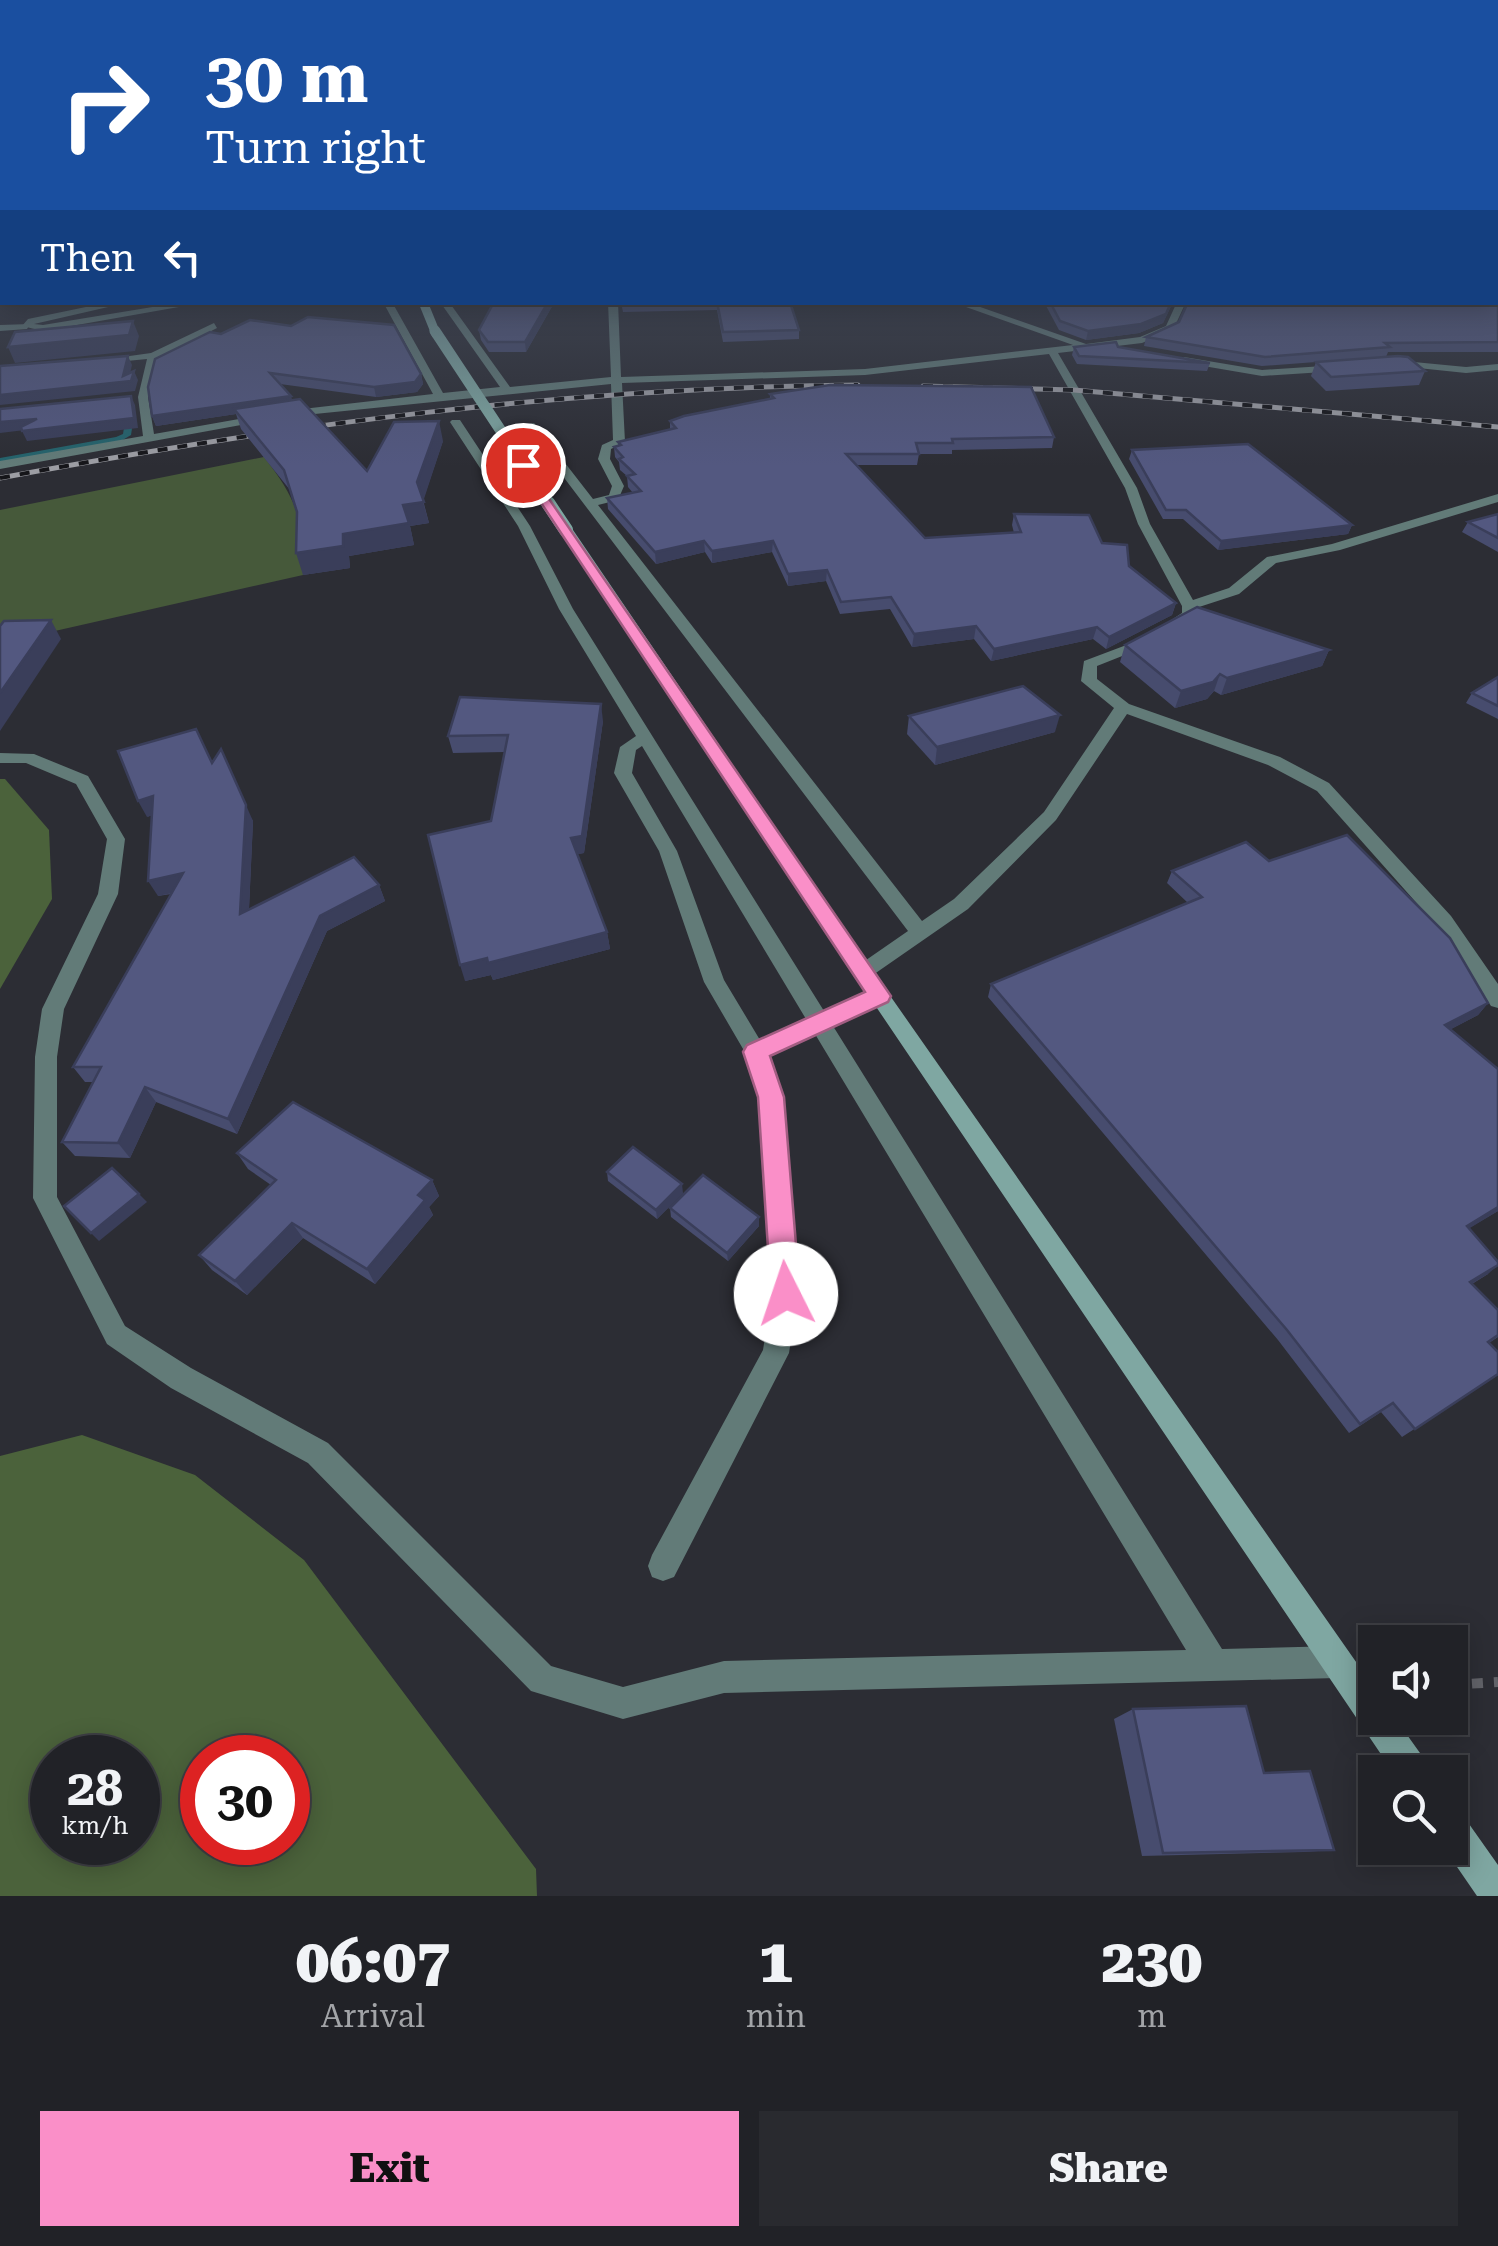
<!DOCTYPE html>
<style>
:root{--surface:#212227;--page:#292a2f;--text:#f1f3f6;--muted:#a2a4a7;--line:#3e3f44;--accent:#fa8fc8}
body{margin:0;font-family:"Roboto Serif",serif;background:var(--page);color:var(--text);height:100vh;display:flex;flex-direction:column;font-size:38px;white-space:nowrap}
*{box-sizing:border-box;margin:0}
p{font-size:32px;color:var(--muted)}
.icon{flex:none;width:55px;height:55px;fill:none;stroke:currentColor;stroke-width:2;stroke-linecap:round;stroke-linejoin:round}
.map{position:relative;height:1896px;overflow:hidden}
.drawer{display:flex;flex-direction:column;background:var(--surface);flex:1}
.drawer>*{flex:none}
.top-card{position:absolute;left:0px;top:0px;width:1500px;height:305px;box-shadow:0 5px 25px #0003,0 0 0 2px var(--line);background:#1a4fa0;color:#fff;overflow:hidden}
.buttons{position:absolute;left:1358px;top:1625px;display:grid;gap:20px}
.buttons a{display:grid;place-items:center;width:110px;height:110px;border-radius:0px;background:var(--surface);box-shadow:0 5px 25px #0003,0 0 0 2px var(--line);font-size:50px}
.speed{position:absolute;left:30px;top:1735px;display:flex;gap:20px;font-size:50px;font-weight:700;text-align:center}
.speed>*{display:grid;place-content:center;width:130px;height:130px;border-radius:50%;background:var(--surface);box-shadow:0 5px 25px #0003,0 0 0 2px var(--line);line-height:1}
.speed small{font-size:25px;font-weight:400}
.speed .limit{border:15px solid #d22;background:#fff;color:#111}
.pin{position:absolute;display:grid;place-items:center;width:85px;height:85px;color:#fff;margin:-42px;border:5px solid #fff;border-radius:50%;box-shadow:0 2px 10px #0007}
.me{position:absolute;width:110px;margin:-55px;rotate:356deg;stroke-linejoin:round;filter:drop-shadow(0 0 8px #0008)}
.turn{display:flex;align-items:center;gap:35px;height:210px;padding:0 40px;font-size:45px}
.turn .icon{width:130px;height:130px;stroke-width:2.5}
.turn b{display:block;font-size:70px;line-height:85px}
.then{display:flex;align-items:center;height:95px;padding:0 40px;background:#0003;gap:20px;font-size:38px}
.eta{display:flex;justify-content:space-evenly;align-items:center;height:170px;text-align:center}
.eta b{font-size:60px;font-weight:800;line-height:70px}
.action{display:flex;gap:20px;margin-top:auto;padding:20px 40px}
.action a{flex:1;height:115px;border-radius:0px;background:var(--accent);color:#111;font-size:40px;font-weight:800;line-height:115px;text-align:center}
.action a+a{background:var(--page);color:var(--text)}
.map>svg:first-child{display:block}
</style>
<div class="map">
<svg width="1498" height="1896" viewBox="0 0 1498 1896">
<rect width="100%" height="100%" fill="#2c2d34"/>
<!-- green -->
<path fill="#46593a" d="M264 457C297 499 305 522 303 575L15 640 0 661V510Z"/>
<!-- forest -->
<g fill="#4b623b" fill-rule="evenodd">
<polygon points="0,779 5,779 49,830 52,899 0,989"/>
<path d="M82 1435 195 1475 304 1560 536 1869 537 1896H0V1456ZM52 1758H138V1842H52ZM202 1758H288V1842H202Z"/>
</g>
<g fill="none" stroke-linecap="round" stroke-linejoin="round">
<!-- stream -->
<polygon fill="#24636c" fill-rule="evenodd" points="129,420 133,422 131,435 121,441 0,462 0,458 116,437 123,434 125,422"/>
<!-- path -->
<polyline stroke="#626369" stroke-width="10" stroke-dasharray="11 11" stroke-linecap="butt" points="1450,1685 1498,1682"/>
<!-- lane -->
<g fill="#627b78" fill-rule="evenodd">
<rect x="0" y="229" width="2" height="4"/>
<polygon points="30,324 27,329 0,331 0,325"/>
</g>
<!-- street -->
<g fill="#627b78" fill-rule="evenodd">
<polygon points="110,302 130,302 34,324 43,325 183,302 207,302 43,331 22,326 28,319"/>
<polygon points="383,302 392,302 443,393 500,387 440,302 449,302 510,387 611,377 608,302 618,302 621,377 865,369 1073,345 952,302 966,302 1086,344 1140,337 1166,326 1177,302 1186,302 1173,330 1142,343 1058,353 1137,488 1150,524 1193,600 1229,588 1267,557 1332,544 1498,494 1498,502 1340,550 1276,563 1239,594 1196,608 1194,618 1175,630 1165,630 1165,624 1182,613 1182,606 1138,524 1125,488 1049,354 865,375 622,383 625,442 611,449 610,459 624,486 618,500 598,505 922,921 954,899 1044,812 1114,708 1081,681 1084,661 1145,638 1152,642 1150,645 1097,666 1097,679 1129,704 1280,757 1329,783 1451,916 1498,984 1498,1008 1491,1006 1437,926 1317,791 1268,765 1127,714 1056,820 968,909 870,977 856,977 853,972 856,967 908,931 524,425 534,423 593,499 609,495 612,486 598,459 602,445 613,440 611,384 285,417 0,469 0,461 143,436 138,397 147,359 106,363 101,360 151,353 214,323 217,328 158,358 148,397 154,434 285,411 433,394"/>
<polygon points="1184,357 1262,370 1339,365 1344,368 1339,371 1262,376 1180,362"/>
<polygon points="1393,360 1466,367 1498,364 1498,370 1466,373 1389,365"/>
<path d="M452 420H460L530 526 573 609 824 1011 873 989H887L890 995 887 1001 833 1026 1222 1649 1337 1646 1348 1651 1353 1662 1348 1673 1337 1678 724 1693 623 1719 531 1691 308 1463 171 1388 107 1344 33 1198 35 1057 42 1009 98 894 107 839 76 784 26 763H0V753L34 754 88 776 125 839 118 894 64 1009 57 1057V1197L125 1326 191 1368 328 1443 551 1666 623 1687 724 1661 1186 1650 815 1034 768 1056 782 1097 798 1293 789 1353 674 1577 663 1581 652 1577 648 1566 652 1555 763 1350 772 1293 760 1097 746 1054 704 982 659 851 614 773 620 747 636 736 559 609 518 526 450 422ZM642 746 806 1019 760 1040 724 980 677 851 632 773 636 750Z"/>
</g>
<!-- secondary -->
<g fill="#7fa7a2" fill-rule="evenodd">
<polygon points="561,527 571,527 870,967 1375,1689 1375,1718 1395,1718 1425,1760 1430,1772 1393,1772 856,977 560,530"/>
<polygon points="1450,1809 1462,1814 1498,1865 1498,1896 1477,1896 1444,1848 1450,1848"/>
</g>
<!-- rail casing -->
<g stroke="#9d9ea4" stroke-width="5">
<g id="rail">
<polyline points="923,386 1074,390 1498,427"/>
<path d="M0 478C285 425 568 387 858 385"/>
</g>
</g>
<!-- rail -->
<use href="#rail" stroke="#151519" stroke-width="4" stroke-dasharray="10" stroke-linecap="butt"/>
<!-- secondary-bridge-far2 -->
<polyline stroke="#7fa7a2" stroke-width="9" points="423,302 436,334"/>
<!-- secondary-bridge-far1 -->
<polyline stroke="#7fa7a2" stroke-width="11" points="435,331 550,505"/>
<!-- secondary-bridge -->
<polyline stroke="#7fa7a2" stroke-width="14" points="548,503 566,530"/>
</g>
<!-- wall -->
<g fill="#474c6e">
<polygon points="1498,201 1498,352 1388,352 1386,357 1425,371 1419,385 1326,391 1311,376 1316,362 1262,366 1144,346 1146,337 1179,322"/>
<polygon points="494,302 569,302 554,303 526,352 489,352 481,340 479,330"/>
<polygon points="621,302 790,302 799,330 799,339 723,342 717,310 623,312"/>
<polygon points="1044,302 1173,302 1163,323 1139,333 1086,340 1059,330"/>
<polygon points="1074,347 1118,347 1210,363 1207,371 1077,364 1072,355"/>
<polygon points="155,359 421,374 423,384 417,392 376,397 280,384 292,400 367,471 443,441 423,500 429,523 410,526 414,545 349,556 350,568 303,575 297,512 290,490 241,429 236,414 156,426 152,416"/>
<polygon points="770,394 1054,437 1052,448 952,450 952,454 919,454 917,465 856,465 925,538 1014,533 1012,525 1014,514 1102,543 1176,603 1172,615 1106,649 1093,639 991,661 974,639 912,647 890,609 840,614 826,581 788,586 772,552 712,563 705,552 656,564 608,509 607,498 633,493 628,487 627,476 620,470 619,462 615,457 614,447 618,446 618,442 670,429 670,421 770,399"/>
<polygon points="1132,450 1352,525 1348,534 1218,550 1183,519 1163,519 1129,459"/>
<polygon points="1498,514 1498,552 1462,532 1468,522"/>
<polygon points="1125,645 1329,650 1322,666 1221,695 1214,691 1207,699 1175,708 1120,662"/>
<polygon points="1498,677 1498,719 1466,703 1472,693"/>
<polygon points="909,716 1055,732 935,765 907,734"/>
<polygon points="603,721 584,853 577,854 607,932 610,949 493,980 491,975 465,981 491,821 505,752 453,753 448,736"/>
<polygon points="212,763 253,821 249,909 379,885 385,901 327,931 237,1134 156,1102 130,1158 75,1156 62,1142 93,1082 85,1082 73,1067 171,894 158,896 152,815 147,817"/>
<polygon points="1269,861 1488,1003 1478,1015 1451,1029 1498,1069 1498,1211 1469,1228 1488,1274 1472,1284 1498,1310 1498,1337 1489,1343 1498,1375 1402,1437 1381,1412 1349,1433 1278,1340 988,997 991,984 1188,903 1167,883 1172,871"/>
<polygon points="237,1153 432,1180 439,1196 429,1207 433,1215 375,1284 303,1238 247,1295 212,1270 199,1255 271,1185 248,1169"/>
<polygon points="607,1172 683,1193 657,1219 608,1181"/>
<polygon points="670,1208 759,1226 728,1261 671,1217"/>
<polygon points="1133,1709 1264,1773 1334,1850 1304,1852 1142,1856 1114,1719"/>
</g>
<!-- shaded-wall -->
<g fill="#3a3e5a">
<polygon points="548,302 554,303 526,352 525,342"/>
<polygon points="1173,302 1163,323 1139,333 1086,340 1088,331"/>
<polygon points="133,321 139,336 135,351 15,363 8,347"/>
<polygon points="128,356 132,365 128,382 134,371 138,380 135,391 0,405 0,395 123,376"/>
<polygon points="421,374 423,384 417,392 376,397 374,387"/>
<polygon points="131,396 135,405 138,428 27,441 22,431"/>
<polygon points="291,396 294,406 234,409 236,414 156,426 152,416"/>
<polygon points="37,419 42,428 0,433 0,422"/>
<polygon points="439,421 443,441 423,502 429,523 410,526 414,545 349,556 350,568 303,575 296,553 343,534 403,505 417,482"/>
<polygon points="1352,525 1348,534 1218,550 1221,541"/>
<polygon points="704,541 705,552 656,564 655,552"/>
<polygon points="773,541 772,552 712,563 712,551"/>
<polygon points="827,570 826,581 788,586 788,574"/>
<polygon points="1176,603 1172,615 1106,649 1109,637"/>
<polygon points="51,620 61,639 0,731 0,693"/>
<polygon points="976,626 974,639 912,647 914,634"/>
<polygon points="1097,627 1093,639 991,661 994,649"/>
<polygon points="1329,650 1322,666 1221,695 1227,678"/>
<polygon points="1220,674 1214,691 1207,699 1175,708 1181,691"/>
<polygon points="601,704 603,721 584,853 574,855 571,838"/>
<polygon points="1060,715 1055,732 935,765 937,747"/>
<polygon points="221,749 253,821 248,930 240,914"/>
<polygon points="153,796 162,812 147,817 138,801"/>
<polygon points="183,873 191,889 158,896 148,881"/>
<polygon points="379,885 385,901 327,931 237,1134 228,1119 320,916"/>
<polygon points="607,932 610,949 493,980 491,975 465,981 460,965"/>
<polygon points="1488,1003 1478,1015 1436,1037 1445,1025"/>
<polygon points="145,1087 156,1102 130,1158 118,1143"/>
<polygon points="432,1180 439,1196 429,1207 433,1215 375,1284 367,1269 418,1195"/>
<polygon points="682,1184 683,1193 657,1219 656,1210"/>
<polygon points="139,1194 147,1202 99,1241 91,1233"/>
<polygon points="1498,1207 1498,1211 1455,1237 1467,1226"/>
<polygon points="759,1217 759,1226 728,1261 727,1253"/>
<polygon points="292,1223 303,1238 247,1295 235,1281"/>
<polygon points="1498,1265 1488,1274 1458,1292 1470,1282"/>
</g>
<!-- building -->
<g fill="#535880" stroke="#3a3e5a" stroke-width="2.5">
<polygon points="1498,201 1498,342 1385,343 1390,347 1265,357 1146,337 1179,322 1188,302 1498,302"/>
<polygon points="494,302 548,302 525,342 488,342 479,330"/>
<polygon points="717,302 790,302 799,330 723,332"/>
<polygon points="1050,302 1171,302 1166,314 1141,324 1088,331 1060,321"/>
<polygon points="308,317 394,325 421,374 415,382 374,387 270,373 291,396 152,416 148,387 155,359 210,332 221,334 250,320 291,326"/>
<polygon points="133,321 129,335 8,347 15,332"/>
<polygon points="1116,342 1118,347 1210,363 1079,356 1074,347"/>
<polygon points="128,356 123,376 134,371 131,381 0,395 0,366"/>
<polygon points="1398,356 1408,357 1425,371 1331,377 1316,362"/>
<polygon points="830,385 1031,387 1054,437 952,439 953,443 916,443 919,454 846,454 925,538 1021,532 1014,514 1089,515 1102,543 1127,545 1129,566 1176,603 1109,637 1097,627 994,649 976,626 914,634 891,597 841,602 827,570 788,574 773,541 712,551 704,541 655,552 607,498 641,491 627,476 635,474 619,459 623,457 614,447 621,445 618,442 676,428 670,421 684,416 774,398 770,394"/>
<polygon points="131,396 134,418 22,431 21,427 37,419 0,422 0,409"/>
<polygon points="300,399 367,471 394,422 439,421 417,482 424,502 403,505 409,523 343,534 343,546 296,553 297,512 284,470 234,409"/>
<polygon points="1248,444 1352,525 1221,541 1186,510 1166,510 1132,450"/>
<polygon points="1498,514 1498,538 1468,522"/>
<polygon points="1197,607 1329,650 1227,678 1220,674 1213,682 1181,691 1125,645"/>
<polygon points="51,620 0,693 0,626 4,621"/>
<polygon points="1498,677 1498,706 1472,693"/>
<polygon points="1023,686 1060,715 937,747 909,716"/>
<polygon points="460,697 601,704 582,836 571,838 607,932 488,963 487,958 460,965 428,835 491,821 508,735 448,736"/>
<polygon points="196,729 212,763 221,749 246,805 240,914 354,857 379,885 320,916 228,1119 145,1087 118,1143 62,1142 101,1067 73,1067 183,873 148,881 153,796 138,801 118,751"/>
<polygon points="1347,835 1450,938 1488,1003 1445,1025 1498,1069 1498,1207 1467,1226 1498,1262 1498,1265 1470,1282 1498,1310 1498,1335 1488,1342 1498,1352 1498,1374 1415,1429 1393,1403 1360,1424 1287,1330 991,984 1202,897 1172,871 1246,842 1269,861"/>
<polygon points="293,1102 432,1180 418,1195 425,1200 367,1269 292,1223 235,1281 199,1255 276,1180 237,1153"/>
<polygon points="633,1147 682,1184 656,1210 607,1172"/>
<polygon points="112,1168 139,1194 91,1233 64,1206"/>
<polygon points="703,1175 759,1217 727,1253 670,1208"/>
<polygon points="1246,1706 1264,1773 1310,1771 1334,1850 1163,1853 1133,1709"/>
</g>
<!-- sky -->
<linearGradient id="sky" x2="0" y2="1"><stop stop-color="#18191d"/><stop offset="0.43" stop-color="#454c5c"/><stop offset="1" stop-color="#454c5c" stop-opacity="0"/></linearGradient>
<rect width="1498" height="466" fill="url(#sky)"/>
<!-- route -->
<polygon fill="#fa8fc8" stroke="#a25d82" stroke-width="2.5" points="523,461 891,996 888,1002 770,1056 784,1097 800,1294 796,1303 786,1308 775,1303 771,1294 758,1097 743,1052 747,1045 865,992 516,465"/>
</svg>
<div class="buttons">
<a><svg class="icon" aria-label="sound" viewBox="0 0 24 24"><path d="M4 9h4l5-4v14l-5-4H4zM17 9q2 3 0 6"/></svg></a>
<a><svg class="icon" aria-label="search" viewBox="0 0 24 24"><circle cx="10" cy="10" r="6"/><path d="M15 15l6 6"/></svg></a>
</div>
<div class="speed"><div>28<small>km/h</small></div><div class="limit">30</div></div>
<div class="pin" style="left:523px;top:465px;background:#d93025"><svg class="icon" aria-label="arrive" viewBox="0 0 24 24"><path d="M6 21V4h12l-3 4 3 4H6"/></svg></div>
<svg class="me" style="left:786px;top:1294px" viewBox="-20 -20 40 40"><circle r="19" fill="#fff"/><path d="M0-13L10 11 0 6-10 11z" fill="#fa8fc8"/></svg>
<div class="top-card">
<div class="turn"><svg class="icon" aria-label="right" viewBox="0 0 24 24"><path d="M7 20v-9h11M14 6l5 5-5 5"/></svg><div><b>30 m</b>Turn right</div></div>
<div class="then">Then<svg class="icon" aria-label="left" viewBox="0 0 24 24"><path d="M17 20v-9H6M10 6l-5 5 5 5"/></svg></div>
</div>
</div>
<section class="drawer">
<div class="eta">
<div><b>06:07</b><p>Arrival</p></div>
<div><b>1</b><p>min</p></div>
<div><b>230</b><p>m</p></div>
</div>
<div class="action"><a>Exit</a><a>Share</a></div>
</section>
